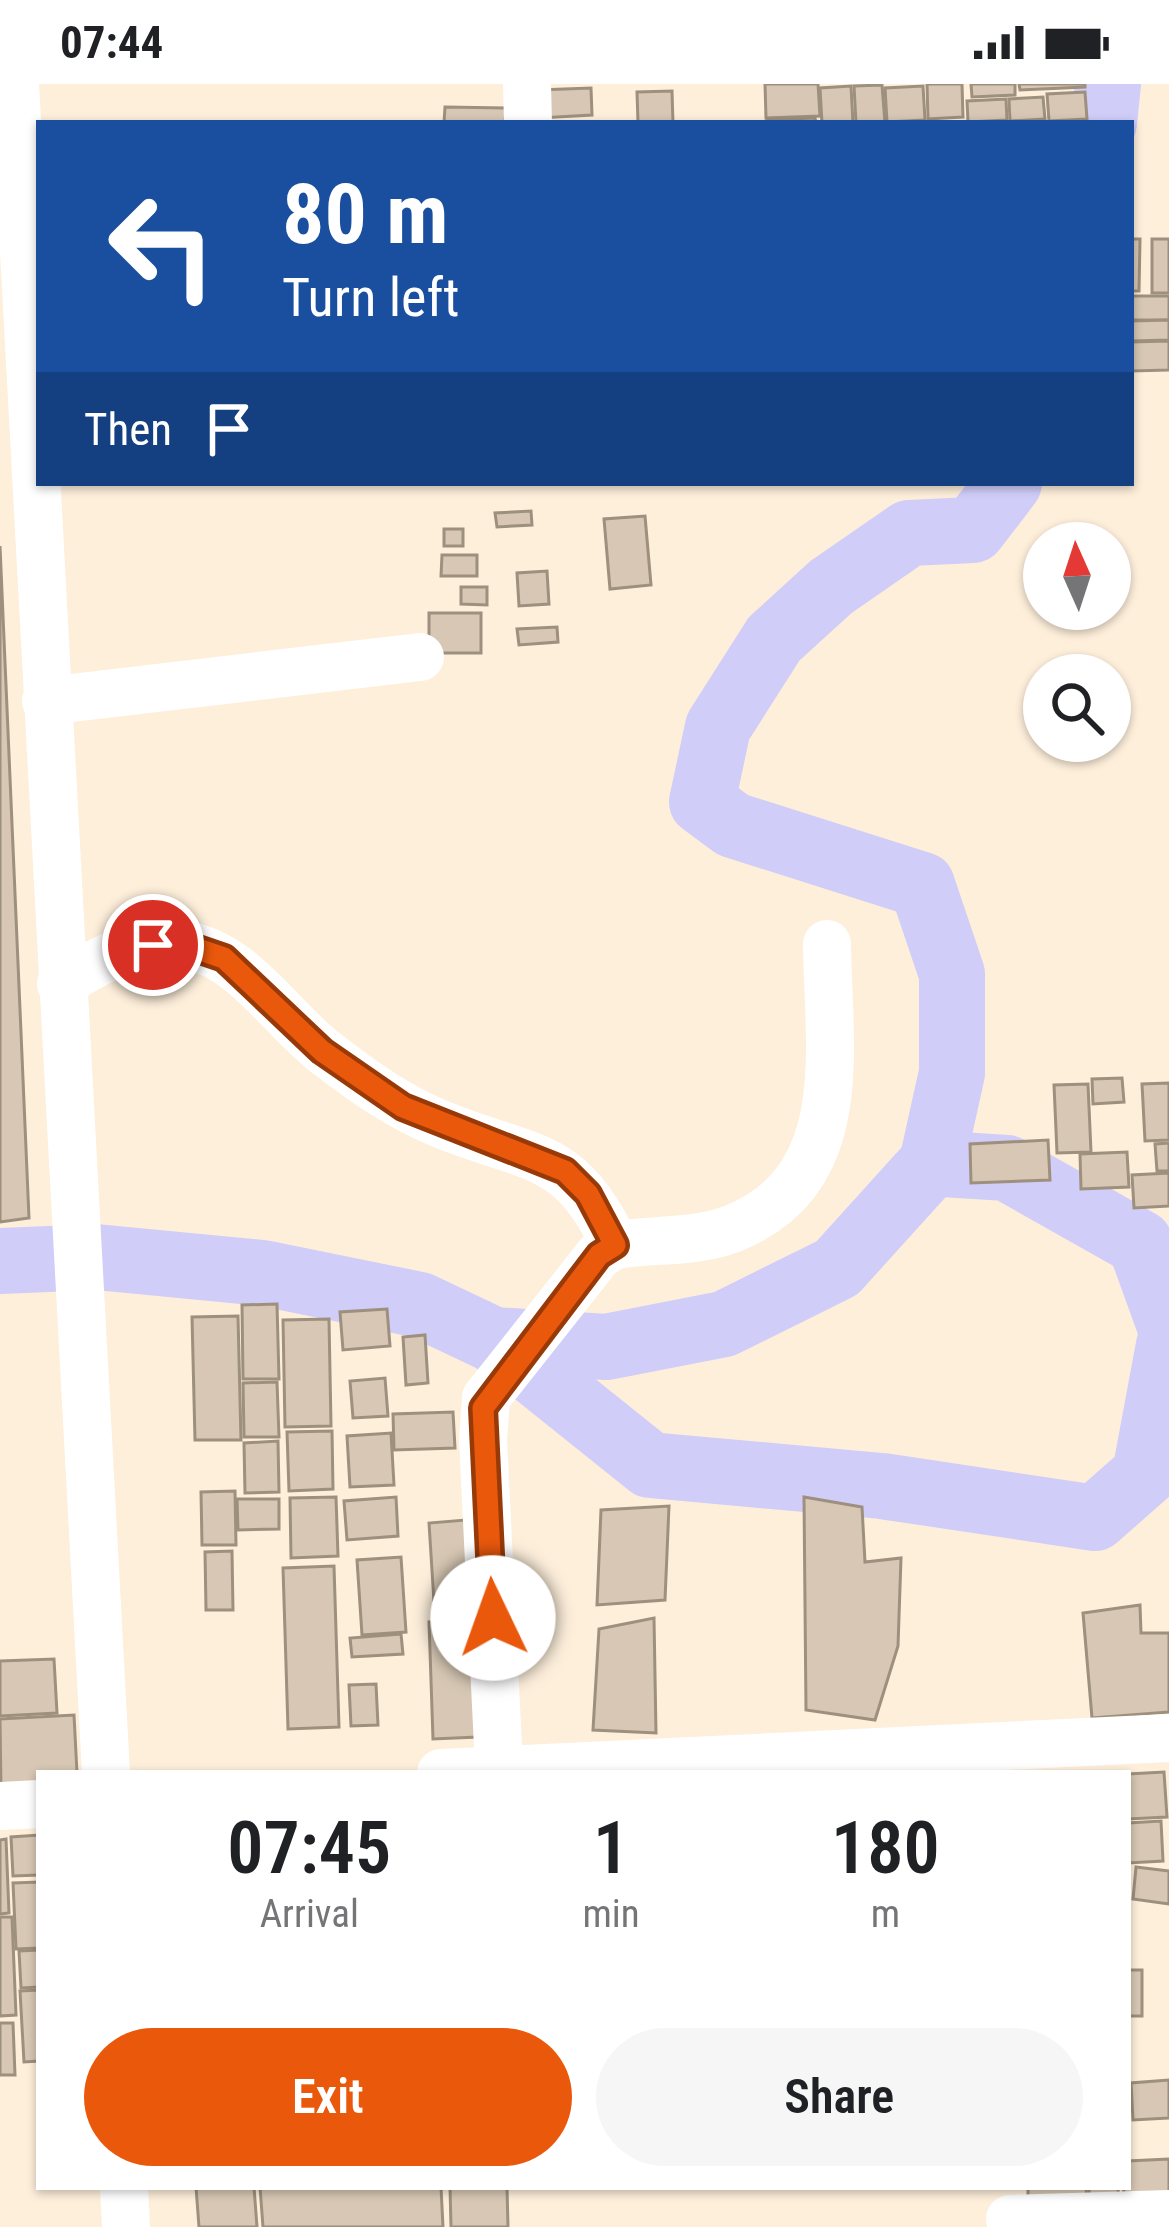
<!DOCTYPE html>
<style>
:root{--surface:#fff;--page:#f6f6f6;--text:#202124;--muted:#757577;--accent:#ea580c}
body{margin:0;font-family:"Roboto Condensed",sans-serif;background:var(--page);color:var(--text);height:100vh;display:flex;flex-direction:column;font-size:45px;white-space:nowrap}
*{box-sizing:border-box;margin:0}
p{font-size:39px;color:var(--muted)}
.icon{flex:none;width:66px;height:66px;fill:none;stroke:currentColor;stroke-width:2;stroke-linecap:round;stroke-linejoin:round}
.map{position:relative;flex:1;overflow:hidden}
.details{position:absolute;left:36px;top:1686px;width:1095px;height:420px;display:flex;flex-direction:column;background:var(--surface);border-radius:0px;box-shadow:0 3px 9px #0004}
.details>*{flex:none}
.hud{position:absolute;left:36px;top:36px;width:1098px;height:366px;border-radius:0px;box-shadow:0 3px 9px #0004;background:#1a4fa0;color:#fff;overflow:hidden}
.needle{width:78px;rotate:357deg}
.fabs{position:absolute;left:1023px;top:438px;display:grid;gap:24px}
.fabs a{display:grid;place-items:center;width:108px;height:108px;border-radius:50%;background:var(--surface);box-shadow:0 3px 9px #0004;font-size:60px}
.pin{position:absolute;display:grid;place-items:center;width:102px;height:102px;color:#fff;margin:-51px;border:6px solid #fff;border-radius:50%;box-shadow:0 3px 12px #0007}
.me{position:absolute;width:132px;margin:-66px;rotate:357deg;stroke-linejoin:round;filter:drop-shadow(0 0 9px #0008)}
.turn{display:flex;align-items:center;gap:42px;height:252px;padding:0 48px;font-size:54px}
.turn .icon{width:156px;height:156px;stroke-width:2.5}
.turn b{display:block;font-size:84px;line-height:102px}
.then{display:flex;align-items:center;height:114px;padding:0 48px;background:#0003;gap:24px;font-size:45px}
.eta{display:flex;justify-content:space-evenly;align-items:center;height:204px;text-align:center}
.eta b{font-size:72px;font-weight:600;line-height:84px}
.primary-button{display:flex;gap:24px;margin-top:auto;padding:24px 48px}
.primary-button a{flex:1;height:138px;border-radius:72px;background:var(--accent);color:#fff;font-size:48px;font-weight:600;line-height:138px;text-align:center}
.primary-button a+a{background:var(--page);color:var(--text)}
.status{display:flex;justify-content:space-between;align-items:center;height:84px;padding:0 60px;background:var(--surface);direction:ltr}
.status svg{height:33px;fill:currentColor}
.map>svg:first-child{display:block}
</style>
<div class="status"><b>07:44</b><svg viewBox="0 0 49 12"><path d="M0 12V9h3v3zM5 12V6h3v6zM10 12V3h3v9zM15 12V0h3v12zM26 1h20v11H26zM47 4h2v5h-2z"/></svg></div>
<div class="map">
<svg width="1169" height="2143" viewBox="0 0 1169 2143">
<rect width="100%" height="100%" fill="#feefdb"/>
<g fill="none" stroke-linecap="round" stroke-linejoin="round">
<!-- river -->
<g stroke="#d0cdf8" stroke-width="66">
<polyline points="1104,39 1108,0"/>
<polyline points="943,1080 1007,1084 1140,1159 1169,1239"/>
<polyline points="0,1177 96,1173 263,1189 420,1221 494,1256 606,1263 724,1240 837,1184 932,1079 952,989 952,890 922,801 733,741 702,718 718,643 774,555 831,503 909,449 973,446 1009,399"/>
<polyline points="494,1256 650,1381 882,1402 1095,1434 1145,1390 1169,1261"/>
</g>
</g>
<!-- building -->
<g fill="#d7c7b4" stroke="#9e907e" stroke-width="3">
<polygon points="765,0 818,0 820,32 766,34"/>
<polygon points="927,0 962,0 963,33 928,35"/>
<polygon points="971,0 1015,0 1015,11 972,13"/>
<polygon points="1019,0 1085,0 1085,3 1020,6"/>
<polygon points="882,1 885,39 856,39 854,2"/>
<polygon points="851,2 853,39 822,39 820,4"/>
<polygon points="923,2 925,36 887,38 885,4"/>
<polygon points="591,4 592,31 540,34 538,6"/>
<polygon points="672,7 673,39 638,39 637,8"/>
<polygon points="1085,8 1087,35 1049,37 1047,10"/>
<polygon points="1043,13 1045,35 1010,37 1009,15"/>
<polygon points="1006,15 1007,36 968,38 967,17"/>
<polygon points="445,23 506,24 505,39 444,39"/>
<polygon points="815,34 816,39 767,39 767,36"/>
<polygon points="1131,155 1140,155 1139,207 1131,207"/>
<rect x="1152" y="155" width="17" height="54"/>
<rect x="1131" y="212" width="38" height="24"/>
<polygon points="1169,236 1169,256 1131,257 1131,237"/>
<polygon points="1169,257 1169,286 1131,287 1131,258"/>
<polygon points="531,427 532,441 497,443 495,429"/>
<polygon points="645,432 651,501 610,505 604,435"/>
<rect x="444" y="445" width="19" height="17"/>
<polygon points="0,462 29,1134 0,1138"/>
<polygon points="442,471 477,471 477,492 441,492"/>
<polygon points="547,487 549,520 519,522 517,489"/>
<polygon points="461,503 487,503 487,521 461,520"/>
<rect x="429" y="529" width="52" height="40"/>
<polygon points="557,543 558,558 519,561 517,545"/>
<polygon points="1122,994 1124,1018 1093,1020 1092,995"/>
<polygon points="1169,999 1169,1056 1145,1057 1142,1000"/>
<polygon points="1088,1000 1091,1068 1057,1069 1054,1001"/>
<polygon points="1048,1056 1050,1096 971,1099 970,1060"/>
<polygon points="1169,1059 1169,1087 1157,1087 1155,1060"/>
<polygon points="1127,1068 1129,1103 1081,1105 1080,1070"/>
<polygon points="1169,1089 1169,1122 1134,1124 1132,1091"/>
<polygon points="277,1220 279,1295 243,1295 242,1221"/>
<polygon points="387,1225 390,1262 343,1266 340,1228"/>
<polygon points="238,1232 241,1356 195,1356 192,1233"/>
<polygon points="329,1235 331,1342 285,1343 283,1236"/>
<polygon points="425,1251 428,1299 406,1301 403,1253"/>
<polygon points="385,1294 388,1332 353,1334 350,1297"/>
<polygon points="277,1298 279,1353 244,1353 243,1299"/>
<polygon points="453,1328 455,1364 394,1366 393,1330"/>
<polygon points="332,1347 333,1405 289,1407 287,1348"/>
<polygon points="391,1349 394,1401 350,1403 347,1352"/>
<polygon points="278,1357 279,1408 245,1409 244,1359"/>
<polygon points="235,1407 236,1461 202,1461 201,1408"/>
<polygon points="336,1413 338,1472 291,1474 290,1414"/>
<polygon points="396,1413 398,1452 347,1456 344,1417"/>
<polygon points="804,1413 862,1423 865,1478 901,1474 898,1562 875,1636 806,1626"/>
<polygon points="237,1415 279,1415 279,1445 238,1446"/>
<polygon points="669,1422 665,1516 597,1521 601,1426"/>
<polygon points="465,1436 471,1531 435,1534 429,1439"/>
<polygon points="232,1467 233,1526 206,1526 205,1468"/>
<polygon points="401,1473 406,1548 362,1551 357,1476"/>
<polygon points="334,1482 339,1643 288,1645 283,1484"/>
<polygon points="1140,1521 1141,1549 1169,1549 1169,1628 1092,1634 1083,1529"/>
<polygon points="654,1534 656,1649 593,1646 599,1545"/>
<polygon points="473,1536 478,1653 433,1655 429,1538"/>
<polygon points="401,1550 403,1570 352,1573 350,1554"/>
<polygon points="54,1575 57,1629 0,1632 0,1577"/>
<polygon points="376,1600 378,1641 351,1642 349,1601"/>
<polygon points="74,1631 77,1689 39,1689 39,1704 1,1706 0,1635"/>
<polygon points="1164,1688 1167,1733 1128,1735 1128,1690"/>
<polygon points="1161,1737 1163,1777 1128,1779 1128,1739"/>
<polygon points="39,1751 39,1791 13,1792 11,1753"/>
<polygon points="6,1755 9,1829 0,1830 0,1756"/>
<polygon points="1136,1783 1169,1787 1169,1820 1133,1815"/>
<polygon points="39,1798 39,1864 16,1865 13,1799"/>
<polygon points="0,1833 12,1833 16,1931 0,1932"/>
<polygon points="39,1866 39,1903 21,1904 19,1867"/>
<rect x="1128" y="1886" width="14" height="46"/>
<polygon points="39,1906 39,1977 24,1978 20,1907"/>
<polygon points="0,1939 13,1939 15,1991 0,1991"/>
<polygon points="1169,1996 1169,2034 1133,2036 1131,1999"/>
<polygon points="1169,2075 1169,2123 1121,2125 1128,2077"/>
<polygon points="196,2103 254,2103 257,2143 199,2143"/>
<polygon points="260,2103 441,2103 443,2143 263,2143"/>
<polygon points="450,2103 507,2103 508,2143 451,2143"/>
<polygon points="1028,2103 1086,2103 1087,2119 1028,2121"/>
<polygon points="1089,2103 1118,2103 1119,2127 1089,2128"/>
</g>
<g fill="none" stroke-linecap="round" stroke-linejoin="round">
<!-- minor -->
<g stroke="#fff" stroke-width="48">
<polyline points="15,0 106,1689"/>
<polyline points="527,0 528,39"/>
<polyline points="46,617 420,573"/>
<path d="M61 900C100 875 142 852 190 862 246 874 282 936 326 969 362 997 400 1024 443 1041 529 1076 571 1065 615 1161"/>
<path d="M499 1683 483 1355 486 1314 599 1171 615 1161C653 1155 698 1159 734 1144 854 1095 828 964 827 860"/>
<polyline points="441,1689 1169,1654"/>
<polyline points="0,1722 39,1720"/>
<polyline points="124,2103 126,2143"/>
<polyline points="1010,2135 1169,2130"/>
</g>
</g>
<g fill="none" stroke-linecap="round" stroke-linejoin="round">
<!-- route casing -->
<g stroke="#983908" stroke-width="30">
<polyline id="route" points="153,861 189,862 224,874 322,967 403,1023 565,1087 588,1110 615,1161 599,1171 483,1324 493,1534"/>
</g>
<!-- route -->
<use href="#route" stroke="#ea580c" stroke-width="21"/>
</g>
</svg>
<div class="fabs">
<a><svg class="needle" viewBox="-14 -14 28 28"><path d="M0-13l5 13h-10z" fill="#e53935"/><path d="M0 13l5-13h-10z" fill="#757577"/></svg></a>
<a><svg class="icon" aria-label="search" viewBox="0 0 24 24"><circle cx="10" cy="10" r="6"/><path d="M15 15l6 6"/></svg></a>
</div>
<div class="pin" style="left:153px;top:861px;background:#d93025"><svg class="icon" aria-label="arrive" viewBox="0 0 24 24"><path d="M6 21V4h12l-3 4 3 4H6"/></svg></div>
<svg class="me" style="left:493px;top:1534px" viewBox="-20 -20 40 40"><circle r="19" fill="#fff"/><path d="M0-13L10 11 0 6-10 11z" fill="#ea580c"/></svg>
<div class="hud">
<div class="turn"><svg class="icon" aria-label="left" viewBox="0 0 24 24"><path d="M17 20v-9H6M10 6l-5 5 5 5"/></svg><div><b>80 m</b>Turn left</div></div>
<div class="then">Then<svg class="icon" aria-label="arrive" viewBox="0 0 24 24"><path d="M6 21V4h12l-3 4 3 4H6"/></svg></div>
</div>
<section class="details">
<div class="eta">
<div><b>07:45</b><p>Arrival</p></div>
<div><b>1</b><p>min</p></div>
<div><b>180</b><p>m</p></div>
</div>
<div class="primary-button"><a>Exit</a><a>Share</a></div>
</section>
</div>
